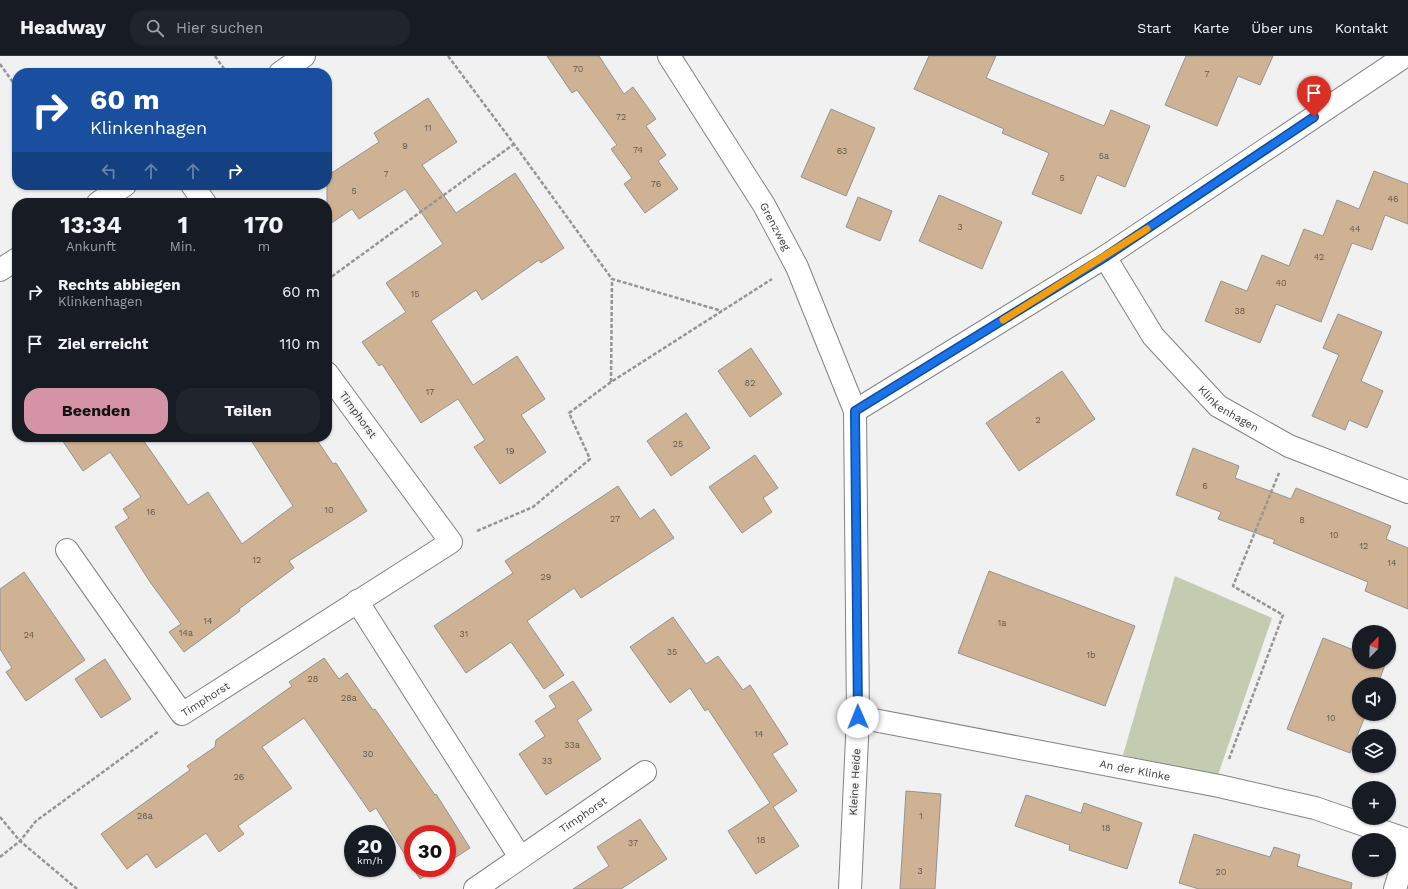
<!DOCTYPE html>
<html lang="de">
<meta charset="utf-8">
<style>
:root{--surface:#171b24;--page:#20242c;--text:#f1f3f6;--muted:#9ea1a6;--line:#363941;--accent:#d594a6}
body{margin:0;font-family:"Work Sans",sans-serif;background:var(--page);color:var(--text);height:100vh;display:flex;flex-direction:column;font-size:15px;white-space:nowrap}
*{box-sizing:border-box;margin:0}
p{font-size:13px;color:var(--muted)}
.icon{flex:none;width:22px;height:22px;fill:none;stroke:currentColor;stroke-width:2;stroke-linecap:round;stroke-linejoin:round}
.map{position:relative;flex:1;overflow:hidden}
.drawer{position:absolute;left:12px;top:142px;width:320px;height:244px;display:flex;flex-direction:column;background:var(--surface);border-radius:16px;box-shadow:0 1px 3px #0004}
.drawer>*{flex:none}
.top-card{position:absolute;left:12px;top:12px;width:320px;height:122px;border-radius:16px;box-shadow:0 1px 3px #0004;background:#1a4fa0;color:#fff;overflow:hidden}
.needle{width:26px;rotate:23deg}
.fabs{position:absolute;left:1352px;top:569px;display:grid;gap:8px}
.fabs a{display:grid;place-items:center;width:44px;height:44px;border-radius:50%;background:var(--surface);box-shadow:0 1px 3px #0004;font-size:20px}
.speed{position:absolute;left:344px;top:769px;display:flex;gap:8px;font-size:20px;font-weight:700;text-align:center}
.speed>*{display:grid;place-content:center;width:52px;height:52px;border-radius:50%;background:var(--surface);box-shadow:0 1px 3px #0004;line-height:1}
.speed small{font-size:10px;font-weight:400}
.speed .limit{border:6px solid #d22;background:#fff;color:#111}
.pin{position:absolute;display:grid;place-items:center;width:34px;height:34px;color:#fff;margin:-41px -17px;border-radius:50% 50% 50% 0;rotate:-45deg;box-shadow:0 0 4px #0007}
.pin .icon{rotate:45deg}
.me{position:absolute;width:44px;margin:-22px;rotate:359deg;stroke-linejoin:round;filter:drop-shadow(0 0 3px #0008)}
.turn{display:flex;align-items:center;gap:14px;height:84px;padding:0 12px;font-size:18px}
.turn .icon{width:52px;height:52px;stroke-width:2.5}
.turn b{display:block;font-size:28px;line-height:34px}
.lanes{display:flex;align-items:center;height:38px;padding:0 12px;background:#0003;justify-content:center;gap:20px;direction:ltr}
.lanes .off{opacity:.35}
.eta{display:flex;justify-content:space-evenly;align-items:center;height:68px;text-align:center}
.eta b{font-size:24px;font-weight:700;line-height:28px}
.action{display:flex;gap:8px;margin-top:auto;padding:8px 12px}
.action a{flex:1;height:46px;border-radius:16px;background:var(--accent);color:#111;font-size:16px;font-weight:700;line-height:46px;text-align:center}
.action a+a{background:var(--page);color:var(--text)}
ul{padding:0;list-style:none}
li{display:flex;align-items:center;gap:12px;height:52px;padding:0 12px}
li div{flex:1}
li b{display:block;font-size:15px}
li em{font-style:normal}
header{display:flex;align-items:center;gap:24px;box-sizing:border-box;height:56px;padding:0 20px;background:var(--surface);border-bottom:1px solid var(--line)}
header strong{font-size:19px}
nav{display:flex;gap:22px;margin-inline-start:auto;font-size:14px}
.search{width:280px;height:36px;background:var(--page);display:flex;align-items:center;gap:10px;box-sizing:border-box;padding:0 14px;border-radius:16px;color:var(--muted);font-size:15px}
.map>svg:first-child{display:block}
</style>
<header>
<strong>Headway</strong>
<div class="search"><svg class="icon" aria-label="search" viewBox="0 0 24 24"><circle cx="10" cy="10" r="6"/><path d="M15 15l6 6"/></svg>Hier suchen</div>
<nav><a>Start</a><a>Karte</a><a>Über uns</a><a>Kontakt</a></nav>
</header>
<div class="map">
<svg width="1408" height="833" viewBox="0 0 1408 833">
<rect width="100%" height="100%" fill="#f1f1f2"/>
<!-- green -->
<polygon fill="#c3cbb0" points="1175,520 1272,562 1217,722 1123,699"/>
<!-- building -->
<g fill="#cfb294" stroke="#939392">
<polygon points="547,0 599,0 624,38 633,31 656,63 646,70 666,99 658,105 678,133 645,157 624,128 632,122 611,93 617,89 577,34 572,37"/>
<polygon points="929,0 996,0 986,22 1104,70 1111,54 1150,70 1125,131 1097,119 1081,158 1032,138 1049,97 1002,77 1004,73 914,33"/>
<polygon points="1186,0 1273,0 1260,29 1238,20 1217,70 1165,49"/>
<polygon points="428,42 457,86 422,109 456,157 515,117 564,192 541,207 539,204 482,244 476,234 431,265 473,329 517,300 545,343 521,359 546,396 500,428 474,391 485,384 458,343 421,367 382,308 379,310 362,286 406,256 386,227 443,188 405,133 359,163 352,153 327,170 327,120 379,86 374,77"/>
<polygon points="831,53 875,72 846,140 801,121"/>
<polygon points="1374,115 1408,128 1408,168 1385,159 1372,194 1352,187 1321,266 1276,248 1260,287 1205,265 1221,225 1247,235 1262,199 1289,210 1304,173 1323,180 1337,144 1359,153"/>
<polygon points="939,139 1002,166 982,213 919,185"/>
<polygon points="858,141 892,155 880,185 846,171"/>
<polygon points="1338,258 1382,276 1361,325 1383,335 1367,372 1349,364 1345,374 1312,360 1339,299 1323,292"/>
<polygon points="751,292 782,338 750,361 718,315"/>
<polygon points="1062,315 1095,363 1019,415 986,367"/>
<polygon points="686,357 710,392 671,420 647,385"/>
<polygon points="60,381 141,381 188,449 208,436 242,488 293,450 249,381 315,381 333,408 336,407 367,455 289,505 294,512 239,553 240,555 184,596 169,576 181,568 150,526 115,471 129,462 123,453 141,441 110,396 83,415"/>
<polygon points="1193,392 1239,410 1235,422 1291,443 1296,432 1391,470 1386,483 1408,492 1408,553 1365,535 1368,526 1273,487 1275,484 1218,463 1221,456 1176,439"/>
<polygon points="755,399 778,432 763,442 772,456 742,477 709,431"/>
<polygon points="618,430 640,463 654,453 674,482 581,542 574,532 527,565 564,619 544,633 511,586 466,617 434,570 513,517 505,505"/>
<polygon points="989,515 1135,570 1105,650 958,597"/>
<polygon points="24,516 85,604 26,645 6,616 12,612 0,593 0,533"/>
<polygon points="673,561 706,608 718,600 743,634 750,629 788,688 772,698 797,735 773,751 799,790 756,818 728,775 770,747 708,653 705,655 690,632 670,647 630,591"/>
<polygon points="1323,582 1359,596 1359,606 1386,606 1378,628 1359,628 1359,658 1366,658 1350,697 1287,673"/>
<polygon points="324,602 339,623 347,617 373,654 375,653 435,739 436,738 470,792 447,807 447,778 413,778 413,812 376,752 370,756 304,662 262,691 292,732 238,770 244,778 219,796 206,777 156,812 147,798 127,813 101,778 190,714 187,710 215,691 216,684 292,630 289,626"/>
<polygon points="105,603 131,643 101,662 75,623"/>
<polygon points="573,625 592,654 577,664 601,703 546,739 519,698 545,680 535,665 556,651 549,640"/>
<polygon points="906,735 941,738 935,833 900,833"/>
<polygon points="1026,739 1081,757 1084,747 1142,767 1127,813 1069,794 1070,789 1015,770"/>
<polygon points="640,763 667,803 621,833 573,833 609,810 597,791"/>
<polygon points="1194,778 1270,801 1274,791 1300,799 1297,810 1352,827 1351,833 1199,833 1179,827"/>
<polygon points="413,812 438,812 420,823"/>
</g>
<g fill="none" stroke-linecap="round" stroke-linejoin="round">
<!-- minor casing -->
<g stroke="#828283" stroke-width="24">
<g id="minor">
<path id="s1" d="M669 0 764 149 797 211 855 355 858 661 850 833"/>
<polyline points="280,17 304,0"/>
<polyline points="192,129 205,147"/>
<polyline points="98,147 125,129"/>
<path id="s2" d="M1105 201 1153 280 1218 350 1289 390 1408 436"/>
<polyline points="0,214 17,203"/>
<polyline points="855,355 1105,201 1405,0"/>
<path id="s3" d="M67 494 182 658 451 486 327 317"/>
<polyline points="357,545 520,801"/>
<path id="s4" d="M858 661 1219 730 1315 752 1408 784"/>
<path id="s5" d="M475 833 645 716"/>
<polyline points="1395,833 1408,790"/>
</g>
</g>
<!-- path -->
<g stroke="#959595" stroke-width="2.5" stroke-dasharray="4 2" stroke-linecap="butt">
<polyline points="215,0 227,17"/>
<polyline points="448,0 514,88 612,223 722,255"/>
<polyline points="0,8 17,32"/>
<polyline points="327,224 514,88"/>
<polyline points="611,326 612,223"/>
<polyline points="477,475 533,451 590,403 569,357 611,326 772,223"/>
<polyline points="1229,703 1283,559 1233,530 1279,417"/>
<polyline points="0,761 20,785 77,833"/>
<polyline points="0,801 20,785 36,765 159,675"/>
</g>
<!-- minor -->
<use href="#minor" stroke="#fff" stroke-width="22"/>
</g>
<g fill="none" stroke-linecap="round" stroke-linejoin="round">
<!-- route casing -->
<g stroke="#114b97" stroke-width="10">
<polyline id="route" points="858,661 855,355 1105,201 1314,61"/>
</g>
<!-- route -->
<use href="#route" stroke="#1a73e8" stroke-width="7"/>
<!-- slow -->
<polyline stroke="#f59e0b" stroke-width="7" points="1003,264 1147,173"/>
</g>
<g text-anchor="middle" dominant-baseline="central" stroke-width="3" stroke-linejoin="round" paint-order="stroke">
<!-- number labels -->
<g font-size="9" fill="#605951">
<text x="578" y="13">70</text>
<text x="1207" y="18">7</text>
<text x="621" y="61">72</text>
<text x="428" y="72">11</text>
<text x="405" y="90">9</text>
<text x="638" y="94">74</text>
<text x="842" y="95">63</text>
<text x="1104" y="100">5a</text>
<text x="386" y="118">7</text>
<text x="1062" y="122">5</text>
<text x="656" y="128">76</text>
<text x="354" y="135">5</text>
<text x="1393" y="143">46</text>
<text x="960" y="171">3</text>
<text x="1355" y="173">44</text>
<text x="1319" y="201">42</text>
<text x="1281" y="227">40</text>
<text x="415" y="238">15</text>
<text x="1240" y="255">38</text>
<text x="750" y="327">82</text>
<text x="430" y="336">17</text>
<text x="1038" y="364">2</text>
<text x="678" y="388">25</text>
<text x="510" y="395">19</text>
<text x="1205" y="430">6</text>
<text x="329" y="454">10</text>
<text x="151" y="456">16</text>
<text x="615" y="463">27</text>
<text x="1302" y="464">8</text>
<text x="1334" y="479">10</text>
<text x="1364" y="490">12</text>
<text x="257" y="504">12</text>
<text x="1392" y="507">14</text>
<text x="546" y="521">29</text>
<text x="208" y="565">14</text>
<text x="1002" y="567">1a</text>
<text x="186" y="577">14a</text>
<text x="464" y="578">31</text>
<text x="29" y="579">24</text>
<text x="672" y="596">35</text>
<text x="1091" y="599">1b</text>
<text x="313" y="623">28</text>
<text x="349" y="642">28a</text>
<text x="1331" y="662">10</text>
<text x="759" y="678">14</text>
<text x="572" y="689">33a</text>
<text x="368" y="698">30</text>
<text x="547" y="705">33</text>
<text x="239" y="721">26</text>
<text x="145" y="760">26a</text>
<text x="921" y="760">1</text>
<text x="1106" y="772">18</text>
<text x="761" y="784">18</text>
<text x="633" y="787">37</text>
<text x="920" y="815">3</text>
<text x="1221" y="816">20</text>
</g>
<!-- street labels -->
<g font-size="11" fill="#3b3b3b" stroke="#f1f1f2">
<text stroke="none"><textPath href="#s1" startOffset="201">Grenzweg</textPath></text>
<text stroke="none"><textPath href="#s2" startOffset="198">Klinkenhagen</textPath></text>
<text transform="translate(358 359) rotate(54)">Timphorst</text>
<text stroke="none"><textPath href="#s3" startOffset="228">Timphorst</textPath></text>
<text stroke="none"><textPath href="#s4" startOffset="282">An der Klinke</textPath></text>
<text transform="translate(855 726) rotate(-87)">Kleine Heide</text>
<text stroke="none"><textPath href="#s5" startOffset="131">Timphorst</textPath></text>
</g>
</g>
</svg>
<div class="fabs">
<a><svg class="needle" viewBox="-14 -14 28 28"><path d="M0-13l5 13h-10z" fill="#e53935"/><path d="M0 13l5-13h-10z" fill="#9ea1a6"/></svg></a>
<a><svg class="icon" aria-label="sound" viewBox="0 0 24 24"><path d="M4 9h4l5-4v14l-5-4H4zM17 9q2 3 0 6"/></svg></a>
<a><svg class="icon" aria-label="layers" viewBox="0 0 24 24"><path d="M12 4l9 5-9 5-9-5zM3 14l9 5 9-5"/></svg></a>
<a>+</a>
<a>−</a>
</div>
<div class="speed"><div>20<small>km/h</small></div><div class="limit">30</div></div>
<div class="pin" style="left:1314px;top:61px;background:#d93025"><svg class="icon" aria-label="arrive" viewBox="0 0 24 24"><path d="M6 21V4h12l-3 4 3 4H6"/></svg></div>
<svg class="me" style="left:858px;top:661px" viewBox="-20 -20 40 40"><circle r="19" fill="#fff"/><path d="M0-13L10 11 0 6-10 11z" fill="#1a73e8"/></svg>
<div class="top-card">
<div class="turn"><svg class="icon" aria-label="right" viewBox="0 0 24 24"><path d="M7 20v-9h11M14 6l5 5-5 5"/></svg><div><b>60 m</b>Klinkenhagen</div></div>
<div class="lanes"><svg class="icon off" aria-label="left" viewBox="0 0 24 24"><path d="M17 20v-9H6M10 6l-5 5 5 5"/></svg><svg class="icon off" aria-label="ahead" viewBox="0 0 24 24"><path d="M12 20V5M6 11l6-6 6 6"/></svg><svg class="icon off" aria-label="ahead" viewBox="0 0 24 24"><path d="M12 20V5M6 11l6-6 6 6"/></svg><svg class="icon" aria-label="right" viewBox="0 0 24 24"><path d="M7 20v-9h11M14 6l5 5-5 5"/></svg></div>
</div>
<section class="drawer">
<div class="eta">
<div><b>13:34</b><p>Ankunft</p></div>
<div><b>1</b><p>Min.</p></div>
<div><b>170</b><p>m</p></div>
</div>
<ul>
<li><svg class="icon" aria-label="right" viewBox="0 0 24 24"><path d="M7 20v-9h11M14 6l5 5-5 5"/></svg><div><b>Rechts abbiegen</b><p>Klinkenhagen</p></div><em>60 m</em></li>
<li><svg class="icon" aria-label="arrive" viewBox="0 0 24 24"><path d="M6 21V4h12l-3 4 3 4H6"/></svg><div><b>Ziel erreicht</b></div><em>110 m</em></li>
</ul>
<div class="action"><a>Beenden</a><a>Teilen</a></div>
</section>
</div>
